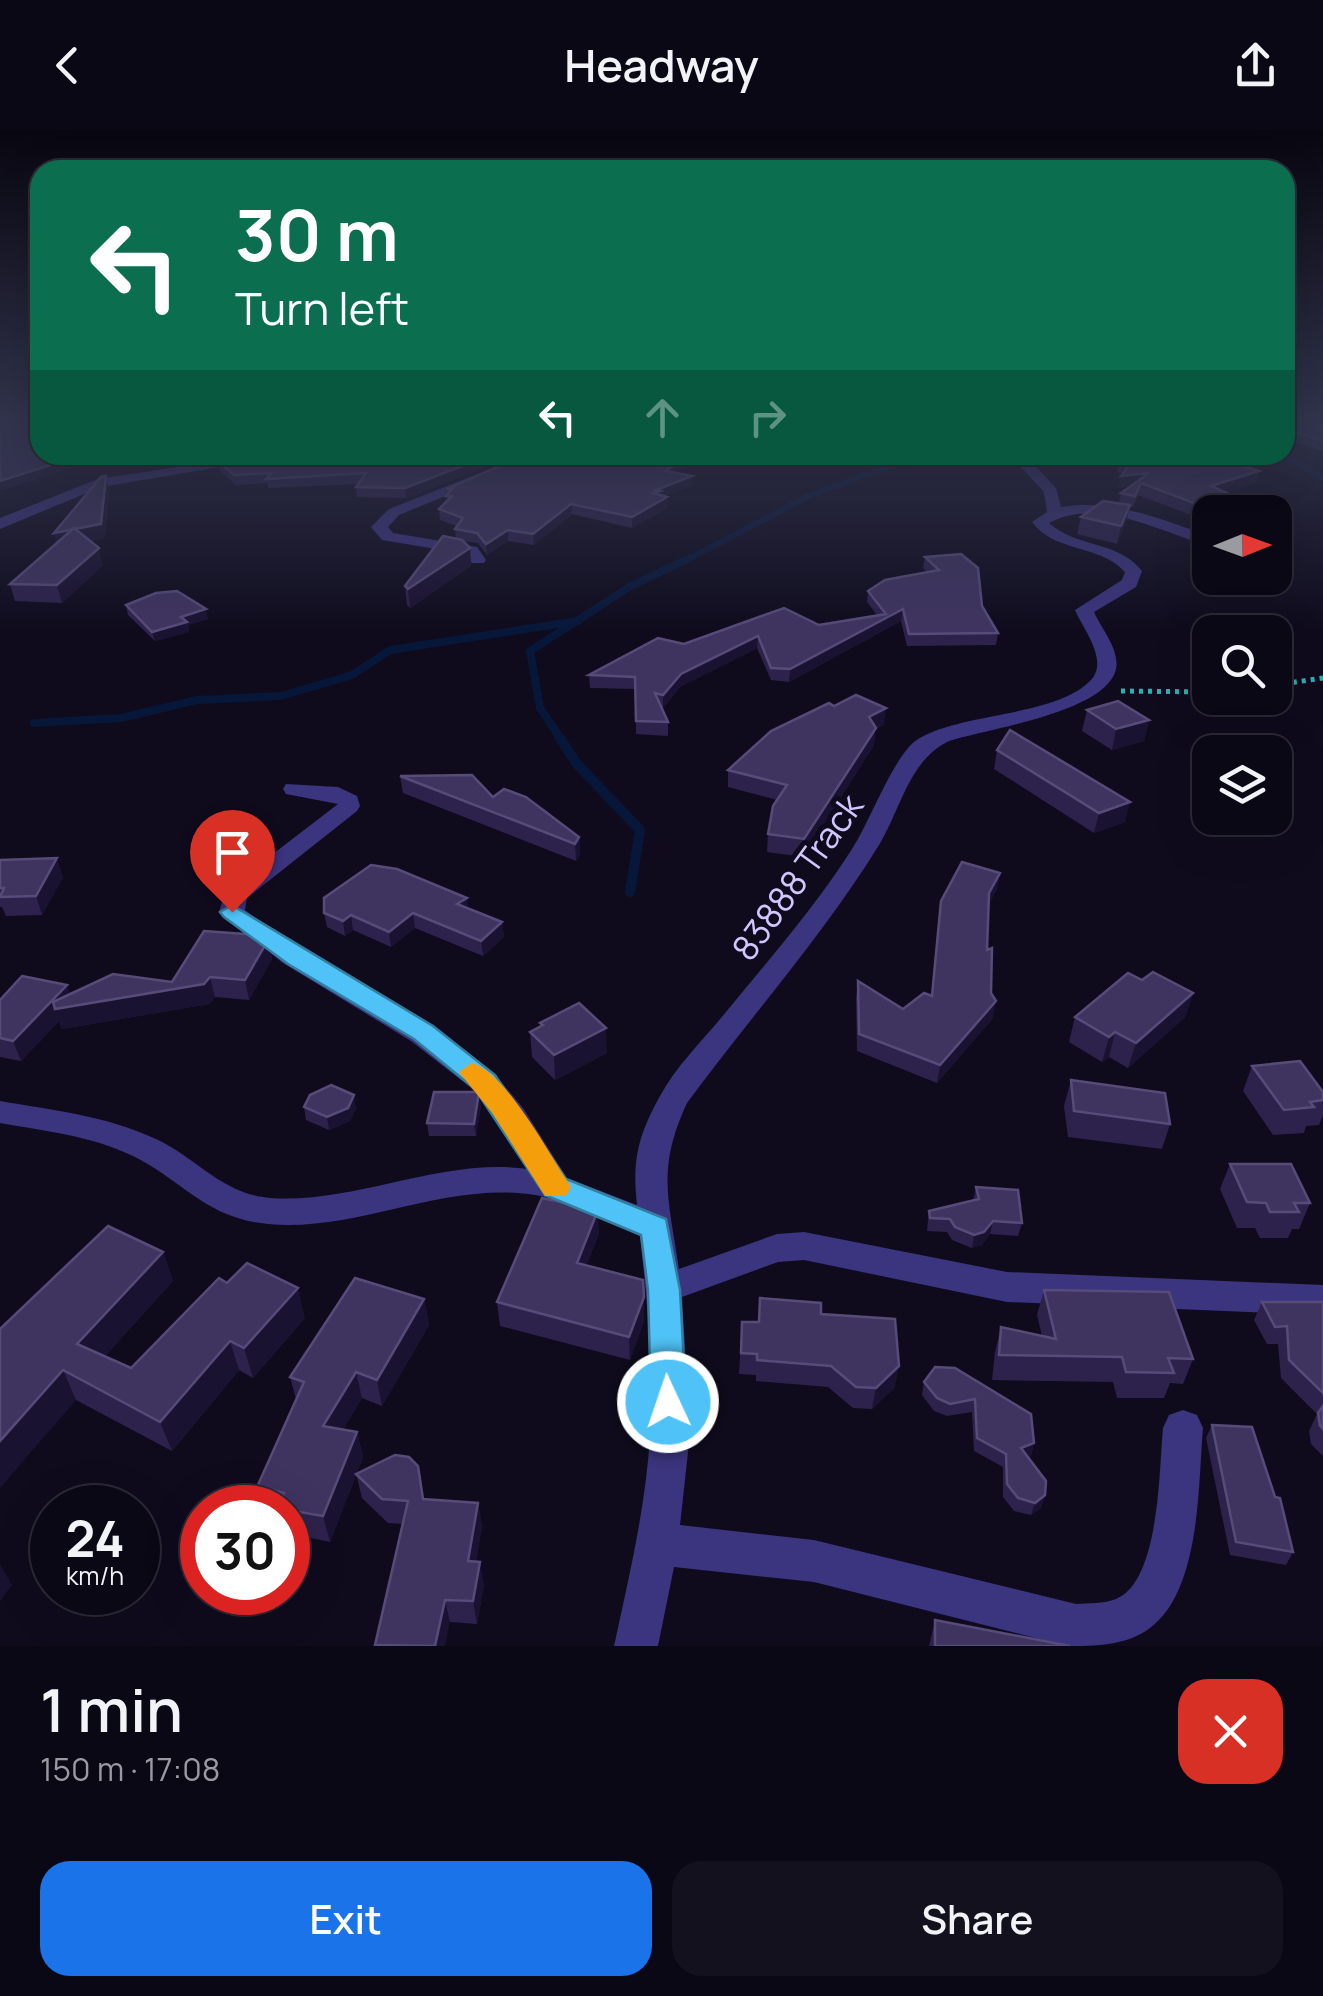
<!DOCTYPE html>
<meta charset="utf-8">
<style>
:root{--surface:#0b0816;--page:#14111f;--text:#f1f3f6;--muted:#9a9aa1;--line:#2b2935;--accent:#1a73e8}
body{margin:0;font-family:Manrope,sans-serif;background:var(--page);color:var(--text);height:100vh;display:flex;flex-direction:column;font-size:38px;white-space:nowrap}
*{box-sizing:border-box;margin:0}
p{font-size:32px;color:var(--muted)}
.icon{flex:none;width:55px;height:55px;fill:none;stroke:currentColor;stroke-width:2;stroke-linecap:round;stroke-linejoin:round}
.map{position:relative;height:1516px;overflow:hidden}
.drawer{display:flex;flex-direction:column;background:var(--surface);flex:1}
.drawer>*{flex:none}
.banner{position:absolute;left:30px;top:30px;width:1265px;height:305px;border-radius:30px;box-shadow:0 10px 40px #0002,0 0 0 2px var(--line);background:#0b6e4f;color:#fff;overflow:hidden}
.needle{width:65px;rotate:89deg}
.buttons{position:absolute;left:1192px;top:365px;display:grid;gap:20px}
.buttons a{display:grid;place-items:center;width:100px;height:100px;border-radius:20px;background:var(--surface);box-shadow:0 10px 40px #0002,0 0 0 2px var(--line);font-size:50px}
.speed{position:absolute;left:30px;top:1355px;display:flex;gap:20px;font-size:50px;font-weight:700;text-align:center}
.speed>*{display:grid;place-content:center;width:130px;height:130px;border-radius:50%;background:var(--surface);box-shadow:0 10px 40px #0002,0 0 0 2px var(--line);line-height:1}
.speed small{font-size:25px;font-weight:400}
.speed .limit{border:15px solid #d22;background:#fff;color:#111}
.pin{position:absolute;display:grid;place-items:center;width:85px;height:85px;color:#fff;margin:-102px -42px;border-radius:50% 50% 50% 0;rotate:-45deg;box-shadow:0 0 10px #0007}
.pin .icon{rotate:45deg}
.me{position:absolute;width:110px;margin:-55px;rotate:357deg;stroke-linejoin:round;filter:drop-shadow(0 0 8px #0008)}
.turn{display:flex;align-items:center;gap:35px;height:210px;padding:0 40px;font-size:45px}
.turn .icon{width:130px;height:130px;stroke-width:2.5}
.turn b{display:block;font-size:70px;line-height:85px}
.lanes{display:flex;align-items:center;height:95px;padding:0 40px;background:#0003;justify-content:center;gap:50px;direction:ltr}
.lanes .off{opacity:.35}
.round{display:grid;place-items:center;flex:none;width:105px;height:105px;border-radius:30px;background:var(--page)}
.overview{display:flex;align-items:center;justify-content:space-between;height:170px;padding:0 40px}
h1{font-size:60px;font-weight:600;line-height:75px}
.action{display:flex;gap:20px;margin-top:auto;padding:20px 40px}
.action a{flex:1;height:115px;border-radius:30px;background:var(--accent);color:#fff;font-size:40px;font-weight:600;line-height:115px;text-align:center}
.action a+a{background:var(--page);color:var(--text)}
header{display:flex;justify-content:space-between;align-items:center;height:130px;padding:0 40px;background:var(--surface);font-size:45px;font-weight:600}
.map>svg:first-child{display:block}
</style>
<header><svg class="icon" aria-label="back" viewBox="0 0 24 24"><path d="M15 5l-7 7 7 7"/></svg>Headway<svg class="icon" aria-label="share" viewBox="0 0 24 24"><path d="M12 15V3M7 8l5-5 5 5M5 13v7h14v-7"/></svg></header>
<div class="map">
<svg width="1323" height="1516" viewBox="0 0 1323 1516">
<rect width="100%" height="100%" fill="#0f0b1d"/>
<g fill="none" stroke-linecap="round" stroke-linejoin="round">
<!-- stream-far2 -->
<g stroke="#07173a" stroke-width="6">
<polyline points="1282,325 1323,348"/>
<polyline points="685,431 811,365 919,325"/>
</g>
<!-- stream-far1 -->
<g stroke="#07173a" stroke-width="8">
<polyline points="34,593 121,588 197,570 281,566 352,545 390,520 578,491"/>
<polyline points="561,609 540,578 530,521 631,456 690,428"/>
</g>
<!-- stream -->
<polyline stroke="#07173a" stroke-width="10" points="559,607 577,634 640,700 630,762"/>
<!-- path -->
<g stroke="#28b1b1" stroke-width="5" stroke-dasharray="4 5" stroke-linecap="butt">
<polyline points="1275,555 1323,548"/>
<polyline points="1121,561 1210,562"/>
</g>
<!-- minor -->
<g fill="#3b347e" fill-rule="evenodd">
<polygon points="257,325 291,325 101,357 0,399 0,388 98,349"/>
<polygon points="526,325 545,325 399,385 388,397 393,403 477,417 486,430 484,433 472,433 466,424 382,410 371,397 389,379"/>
<path d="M1010 325H1025L1056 358 1061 377C1113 368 1162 390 1210 406V416C1159 402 1100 366 1049 393 1076 418 1118 410 1142 441L1136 457 1094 482C1101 498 1120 520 1116 539 1107 582 987 599 949 611 909 630 901 679 879 715 823 806 751 886 687 973 656 1040 669 1069 679 1139L777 1104 804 1102 1007 1142 1323 1155V1185L1007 1172 804 1130 778 1132 682 1167 690 1304 680 1395 814 1410 1076 1474C1088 1473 1104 1474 1116 1469 1160 1451 1159 1339 1163 1298L1169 1285 1183 1280 1197 1285 1203 1298C1198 1355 1201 1460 1150 1498 1126 1516 1095 1516 1067 1516L814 1452 674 1437 658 1516H614C629 1447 646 1376 650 1305 654 1239 647 1170 640 1105 601 1089 561 1065 518 1063 433 1057 352 1102 268 1094 205 1088 184 1051 133 1026 92 1006 45 1001 0 993V971C53 980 107 986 156 1009 197 1028 222 1064 270 1068 357 1074 441 1027 528 1039L502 994 470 957 411 911 283 833 219 782 226 760 338 674 286 664 283 659 286 654 338 657 357 666 360 676 357 681 247 768 245 780 301 821 431 897 492 941 523 978 567 1048 637 1075C632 1030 638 1006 660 966 675 938 700 913 721 888 766 833 814 779 852 719 870 692 894 624 918 609 962 582 1056 587 1091 550 1109 530 1083 499 1075 480L1122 450 1125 442C1100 414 1055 423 1032 392L1047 382 1044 362Z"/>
</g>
</g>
<!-- wall -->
<g fill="#2d224c">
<polygon points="1323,291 1323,321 1285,309 1285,292"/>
<polygon points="254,325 516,325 406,368 357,367 356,357 358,354 268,358 267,353 236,355 220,341 218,331"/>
<polygon points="525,325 701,325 701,329 678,343 692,346 692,356 664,366 667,378 632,398 572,384 534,415 508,411 487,425 478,413 463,411 470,418 471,436 410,478 407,475 405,456 456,409 455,399 457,396 440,390 439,379 446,372 447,359"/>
<polygon points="1119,331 1259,341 1256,353 1225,362 1244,382 1210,382 1210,392 1138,365 1133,377 1130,377 1126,392 1117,414 1077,404 1081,387 1119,373 1121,363 1130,356 1118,358 1121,346 1123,343 1117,342"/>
<polygon points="106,346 109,360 105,408 90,411 103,435 62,473 15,471 10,454 57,413 54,403"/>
<polygon points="925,427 982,476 998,503 996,515 907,516 901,491 789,552 771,550 757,518 681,556 663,578 661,577 668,592 668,606 636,604 636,559 590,558 589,545 684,514 877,485 867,472 868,461 927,442 923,438"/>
<polygon points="126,475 208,489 188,495 189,502 155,511 128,485"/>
<polygon points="1087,580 1149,590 1144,611 1112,620 1082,601"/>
<polygon points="884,595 875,599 874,615 803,727 767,722 768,704 777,670 728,657 728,640"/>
<polygon points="997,620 1125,692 1094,703 994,639"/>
<polygon points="400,646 493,667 579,707 580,725 576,731 403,663"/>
<polygon points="0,730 63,747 42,785 6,786 2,777 0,777"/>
<polygon points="997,759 988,775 987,820 993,888 937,953 857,921 856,868 858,851 903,879 931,866 941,771"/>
<polygon points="468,778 502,792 504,807 483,826 415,798 391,817 353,800 345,806 327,797 324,783"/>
<polygon points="268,810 272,829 249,870 215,867 209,874 62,899 59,891 21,931 0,927 0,870 172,852"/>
<polygon points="1142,850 1193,863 1185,887 1128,938 1109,927 1102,932 1069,912 1075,887"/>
<polygon points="540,893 607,923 555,950 532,927 530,902 540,897"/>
<polygon points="1252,936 1323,962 1323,985 1319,995 1306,996 1304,1003 1273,1005 1243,961"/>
<polygon points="1071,950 1170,994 1162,1019 1068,1007 1064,976"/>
<polygon points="481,975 476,1006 429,1006 427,993"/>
<polygon points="304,977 356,978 350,991 329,1000 306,990"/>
<polygon points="1230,1034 1310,1073 1299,1099 1292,1099 1288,1108 1260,1108 1255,1098 1237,1098 1220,1059"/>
<polygon points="976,1057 1022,1093 1018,1106 990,1104 982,1115 972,1118 952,1110 947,1102 927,1101 929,1081 973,1071"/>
<polygon points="599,1104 586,1136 644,1191 630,1230 500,1196 497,1172"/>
<polygon points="163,1122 173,1151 105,1226 131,1238 305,1188 253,1248 239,1240 172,1321 76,1270 0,1199"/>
<polygon points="1044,1160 1193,1229 1183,1254 1170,1253 1164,1268 1117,1268 1113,1252 992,1250 995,1222 1001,1197 1042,1206 1037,1185"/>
<polygon points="424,1169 429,1195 382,1276 362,1268 343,1299 357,1302 363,1327 330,1412 288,1403 288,1378 264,1378 257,1357 296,1269 290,1247"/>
<polygon points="1262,1172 1323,1172 1323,1326 1311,1314 1309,1301 1317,1284 1281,1248 1278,1214 1267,1214 1254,1190"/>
<polygon points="821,1184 895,1257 872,1279 853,1278 828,1257 756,1251 756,1245 739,1244 742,1192 758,1192"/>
<polygon points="935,1237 1034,1313 1031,1326 1027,1327 1045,1365 1041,1378 1031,1385 1014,1381 1003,1367 1003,1337 974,1321 972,1282 947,1286 934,1281 922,1265 924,1252"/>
<polygon points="1212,1295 1293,1422 1286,1435 1230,1425 1206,1308"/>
<polygon points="356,1344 424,1369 478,1373 482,1396 476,1431 484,1455 477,1494 450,1492 403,1394 388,1393 362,1368"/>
<polygon points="935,1490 1070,1516 929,1516"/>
</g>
<!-- shaded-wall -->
<g fill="#1a1231">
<polygon points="82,325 93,325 85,334 0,361 0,351"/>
<polygon points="217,325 251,325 217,327"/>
<polygon points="491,325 516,325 406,368 405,358"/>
<polygon points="692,325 701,325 701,329 665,351 665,341"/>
<polygon points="1088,325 1096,325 1083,335 1085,328"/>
<polygon points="1259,341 1256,353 1209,367 1211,356"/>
<polygon points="1149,343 1141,353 1133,377 1140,355 1118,358 1121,346"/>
<polygon points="106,346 109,360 105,408 58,417 54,403"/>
<polygon points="692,346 692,356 660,368 653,374 656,360"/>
<polygon points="667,367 667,378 632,398 632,387"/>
<polygon points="571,374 572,384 534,415 533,404"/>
<polygon points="1130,375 1126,392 1117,414 1121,396"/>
<polygon points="508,400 508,411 487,425 486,414"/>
<polygon points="99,418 103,435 62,473 57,455"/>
<polygon points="470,418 471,436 410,478 408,459"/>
<polygon points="206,479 208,489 188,495 189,502 155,511 152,502 181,487"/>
<polygon points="903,479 901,491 789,552 790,539"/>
<polygon points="758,506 757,518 681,556 663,578 663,565 681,544"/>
<polygon points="886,578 884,595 875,599 874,615 803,727 804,709 869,587"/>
<polygon points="1149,590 1144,611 1112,620 1116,599"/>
<polygon points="1130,672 1125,692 1094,703 1099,683"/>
<polygon points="579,707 580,725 576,731 575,714"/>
<polygon points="57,728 63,747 42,785 36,766"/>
<polygon points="1000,743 997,759 986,780 989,763"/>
<polygon points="467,768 469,783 457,774"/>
<polygon points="413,783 415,798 391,817 389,802"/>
<polygon points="351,785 353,800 345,806 343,791"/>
<polygon points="502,792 504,807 483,826 481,811"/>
<polygon points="268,810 272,829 249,870 245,850"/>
<polygon points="210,847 215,867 209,874 62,899 59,891 21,931 13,911 67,855 74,875"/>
<polygon points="1193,863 1185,887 1128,938 1136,913"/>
<polygon points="996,871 993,888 937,953 940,935"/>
<polygon points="606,898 607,923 555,950 554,925"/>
<polygon points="1115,902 1109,927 1102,932 1109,907"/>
<polygon points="479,962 481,975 476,1006 474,994"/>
<polygon points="354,965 356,978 350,991 329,1000 327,987"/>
<polygon points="598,1080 599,1104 578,1157 577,1133"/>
<polygon points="993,1091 990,1104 982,1115 972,1118 974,1105"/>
<polygon points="163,1122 173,1151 90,1243 77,1214"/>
<polygon points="298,1158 305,1188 253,1248 244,1218"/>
<polygon points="644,1167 644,1191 630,1230 629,1207"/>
<polygon points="424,1169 429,1195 382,1276 377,1250"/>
<polygon points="230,1211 239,1240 172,1321 160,1292"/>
<polygon points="899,1236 895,1257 872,1279 876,1258"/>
<polygon points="63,1240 76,1270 0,1358 0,1311"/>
<polygon points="356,1242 362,1268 330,1321 323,1296"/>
<polygon points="357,1302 363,1327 330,1412 323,1386"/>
<polygon points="1034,1313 1031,1326 1017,1331 1021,1318"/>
<polygon points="1045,1365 1041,1378 1031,1385 1035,1373"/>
<polygon points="478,1373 482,1396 472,1454 468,1431"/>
<polygon points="480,1432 484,1455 477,1494 473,1471"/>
<polygon points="0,1434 12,1455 0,1471"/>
<polygon points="445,1470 450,1492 445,1516 435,1516"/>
</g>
<!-- building -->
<g fill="#3f3460" stroke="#564b79" stroke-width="2.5">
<polygon points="0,291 40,291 40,325 82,325 0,351"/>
<polygon points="1289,291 1323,291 1323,311 1285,299 1285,292"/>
<polygon points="254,325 491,325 405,358 356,357 366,343 266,349 272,343 234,345 218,331"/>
<polygon points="525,325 692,325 665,341 692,346 656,360 660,361 653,363 667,367 632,387 571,374 533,404 508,400 486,414 477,403 455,399 463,388 439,379 452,366 446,366 452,359 447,359"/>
<polygon points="1124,325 1208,325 1259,341 1211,356 1247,372 1242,382 1218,382 1141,353 1135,366 1121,363 1149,343 1121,346 1131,333 1119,331"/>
<polygon points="106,346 101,394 54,403 101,347"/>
<polygon points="1103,371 1130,375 1121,396 1081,387"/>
<polygon points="74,398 99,418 57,455 10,454"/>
<polygon points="443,406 462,410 470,418 408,459 405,456"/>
<polygon points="961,424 978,438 982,476 998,503 909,504 903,479 790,539 771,538 758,506 681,544 663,565 655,563 668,592 636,591 635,547 589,545 658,508 684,514 784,478 819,495 886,484 868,461 885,450 939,440 925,427"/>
<polygon points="177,461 206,479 181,487 187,492 152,502 126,475 156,463"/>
<polygon points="856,565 886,578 869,587 876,598 804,709 768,704 773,676 787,655 728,640 771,601 829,573 834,576"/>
<polygon points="1118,571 1149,590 1116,599 1087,580"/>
<polygon points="1010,600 1130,672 1099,683 997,620"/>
<polygon points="472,645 493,667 504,659 526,667 579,707 575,714 400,646"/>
<polygon points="57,728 36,766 0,767 4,758 0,758 0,730"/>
<polygon points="962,732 1000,743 989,763 987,820 992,818 991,863 996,871 940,935 859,904 858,851 903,879 924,863 932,866 941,771"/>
<polygon points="371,735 397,739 467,768 457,774 502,792 481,811 413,783 389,802 351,785 343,791 324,783 324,768"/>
<polygon points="204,801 261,805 268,810 245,850 210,847 204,854 55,879 53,872 113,844 172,852"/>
<polygon points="1153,842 1193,863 1136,913 1115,902 1109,907 1075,887 1128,843 1142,850"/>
<polygon points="22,846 67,855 13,911 0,908 0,870"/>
<polygon points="579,873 606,898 554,925 530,902 543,895 540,893"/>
<polygon points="1300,931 1323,962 1323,970 1310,972 1314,977 1284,980 1252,936"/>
<polygon points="1071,950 1165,963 1170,994 1074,981"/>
<polygon points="331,955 354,965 348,978 327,987 304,977 310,965"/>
<polygon points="434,962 479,962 474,994 427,993"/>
<polygon points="1230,1034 1291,1034 1310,1073 1294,1073 1299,1082 1270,1082 1266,1073 1247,1072"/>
<polygon points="976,1057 1018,1060 1022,1093 993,1091 984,1102 974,1105 955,1097 950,1089 930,1088 929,1081 979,1069"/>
<polygon points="542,1068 598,1080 577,1133 643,1150 644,1167 629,1207 497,1172"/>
<polygon points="108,1096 163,1122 77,1214 131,1238 219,1148 227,1153 247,1133 298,1158 244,1218 230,1211 160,1292 63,1240 0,1311 0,1199"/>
<polygon points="355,1148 424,1169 377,1250 356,1242 323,1296 357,1302 323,1386 288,1380 288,1378 278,1378 284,1363 257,1357 304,1252 290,1247"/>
<polygon points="1044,1160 1169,1162 1193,1229 1168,1228 1174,1243 1126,1242 1122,1227 999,1225 1001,1197 1056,1209"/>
<polygon points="760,1168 821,1173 821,1184 895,1189 899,1236 876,1258 856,1257 831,1236 757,1230 757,1224 741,1223 742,1192 759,1192"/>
<polygon points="1262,1172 1323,1172 1323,1263 1289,1230 1287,1196 1275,1197"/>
<polygon points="935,1237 955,1238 1031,1284 1034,1313 1021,1318 1046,1351 1045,1365 1035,1373 1018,1368 1007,1354 1006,1324 977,1308 975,1269 950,1274 937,1268 924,1252"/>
<polygon points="1323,1276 1323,1299 1320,1296 1318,1283"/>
<polygon points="1212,1295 1252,1297 1275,1367 1280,1368 1293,1422 1236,1412"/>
<polygon points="395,1325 409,1327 418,1336 423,1369 478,1373 468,1431 480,1432 473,1471 445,1470 435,1516 375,1515 408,1371 382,1369 356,1344"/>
<polygon points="935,1490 1070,1516 935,1516"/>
</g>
<!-- sky -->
<linearGradient id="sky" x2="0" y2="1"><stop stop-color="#080610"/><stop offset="0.58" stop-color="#31344c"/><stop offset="1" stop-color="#31344c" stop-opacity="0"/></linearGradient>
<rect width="1323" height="503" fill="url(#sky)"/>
<!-- route -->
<polygon fill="#4fc3f7" stroke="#337fa1" stroke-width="2.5" points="232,775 433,896 495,945 566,1049 666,1089 680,1160 686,1272 681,1283 668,1288 656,1283 651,1272 648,1160 641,1105 545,1065 475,959 414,909 288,834 224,787 220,782"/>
<!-- slow -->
<path fill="#f59e0b" d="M472 933C505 942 547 1020 566 1049L571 1057 566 1066H545L493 984 459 942Z"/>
<g text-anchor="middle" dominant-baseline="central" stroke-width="10" stroke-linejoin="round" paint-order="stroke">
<!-- street labels -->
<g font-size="35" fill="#d0c7ff" stroke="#0f0b1d">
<text transform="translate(797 747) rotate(-54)">83888 Track</text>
</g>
</g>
</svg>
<div class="buttons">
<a><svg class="needle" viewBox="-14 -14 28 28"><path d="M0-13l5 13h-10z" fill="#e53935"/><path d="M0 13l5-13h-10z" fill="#9a9aa1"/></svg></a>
<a><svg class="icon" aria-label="search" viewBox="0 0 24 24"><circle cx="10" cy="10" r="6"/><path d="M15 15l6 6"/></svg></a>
<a><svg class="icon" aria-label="layers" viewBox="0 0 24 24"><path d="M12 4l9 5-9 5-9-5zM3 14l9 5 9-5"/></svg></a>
</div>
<div class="speed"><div>24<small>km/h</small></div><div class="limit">30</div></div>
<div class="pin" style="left:232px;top:782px;background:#d93025"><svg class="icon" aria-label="arrive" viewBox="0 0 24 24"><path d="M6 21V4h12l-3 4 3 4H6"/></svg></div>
<svg class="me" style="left:668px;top:1272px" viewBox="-20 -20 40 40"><circle r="17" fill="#4fc3f7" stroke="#fff" stroke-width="3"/><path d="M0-11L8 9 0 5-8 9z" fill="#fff"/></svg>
<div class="banner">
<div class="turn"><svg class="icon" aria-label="left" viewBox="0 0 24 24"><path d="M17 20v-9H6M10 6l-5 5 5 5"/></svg><div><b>30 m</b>Turn left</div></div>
<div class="lanes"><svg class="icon" aria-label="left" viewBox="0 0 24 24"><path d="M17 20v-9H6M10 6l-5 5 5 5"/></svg><svg class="icon off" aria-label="ahead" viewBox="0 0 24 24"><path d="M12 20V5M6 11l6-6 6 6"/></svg><svg class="icon off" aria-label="right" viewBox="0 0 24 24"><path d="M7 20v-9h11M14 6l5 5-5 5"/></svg></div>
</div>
</div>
<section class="drawer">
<div class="overview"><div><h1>1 min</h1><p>150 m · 17:08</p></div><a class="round" style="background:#d93025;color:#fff"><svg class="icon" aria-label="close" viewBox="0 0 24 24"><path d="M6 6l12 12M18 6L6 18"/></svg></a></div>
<div class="action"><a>Exit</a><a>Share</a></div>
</section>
